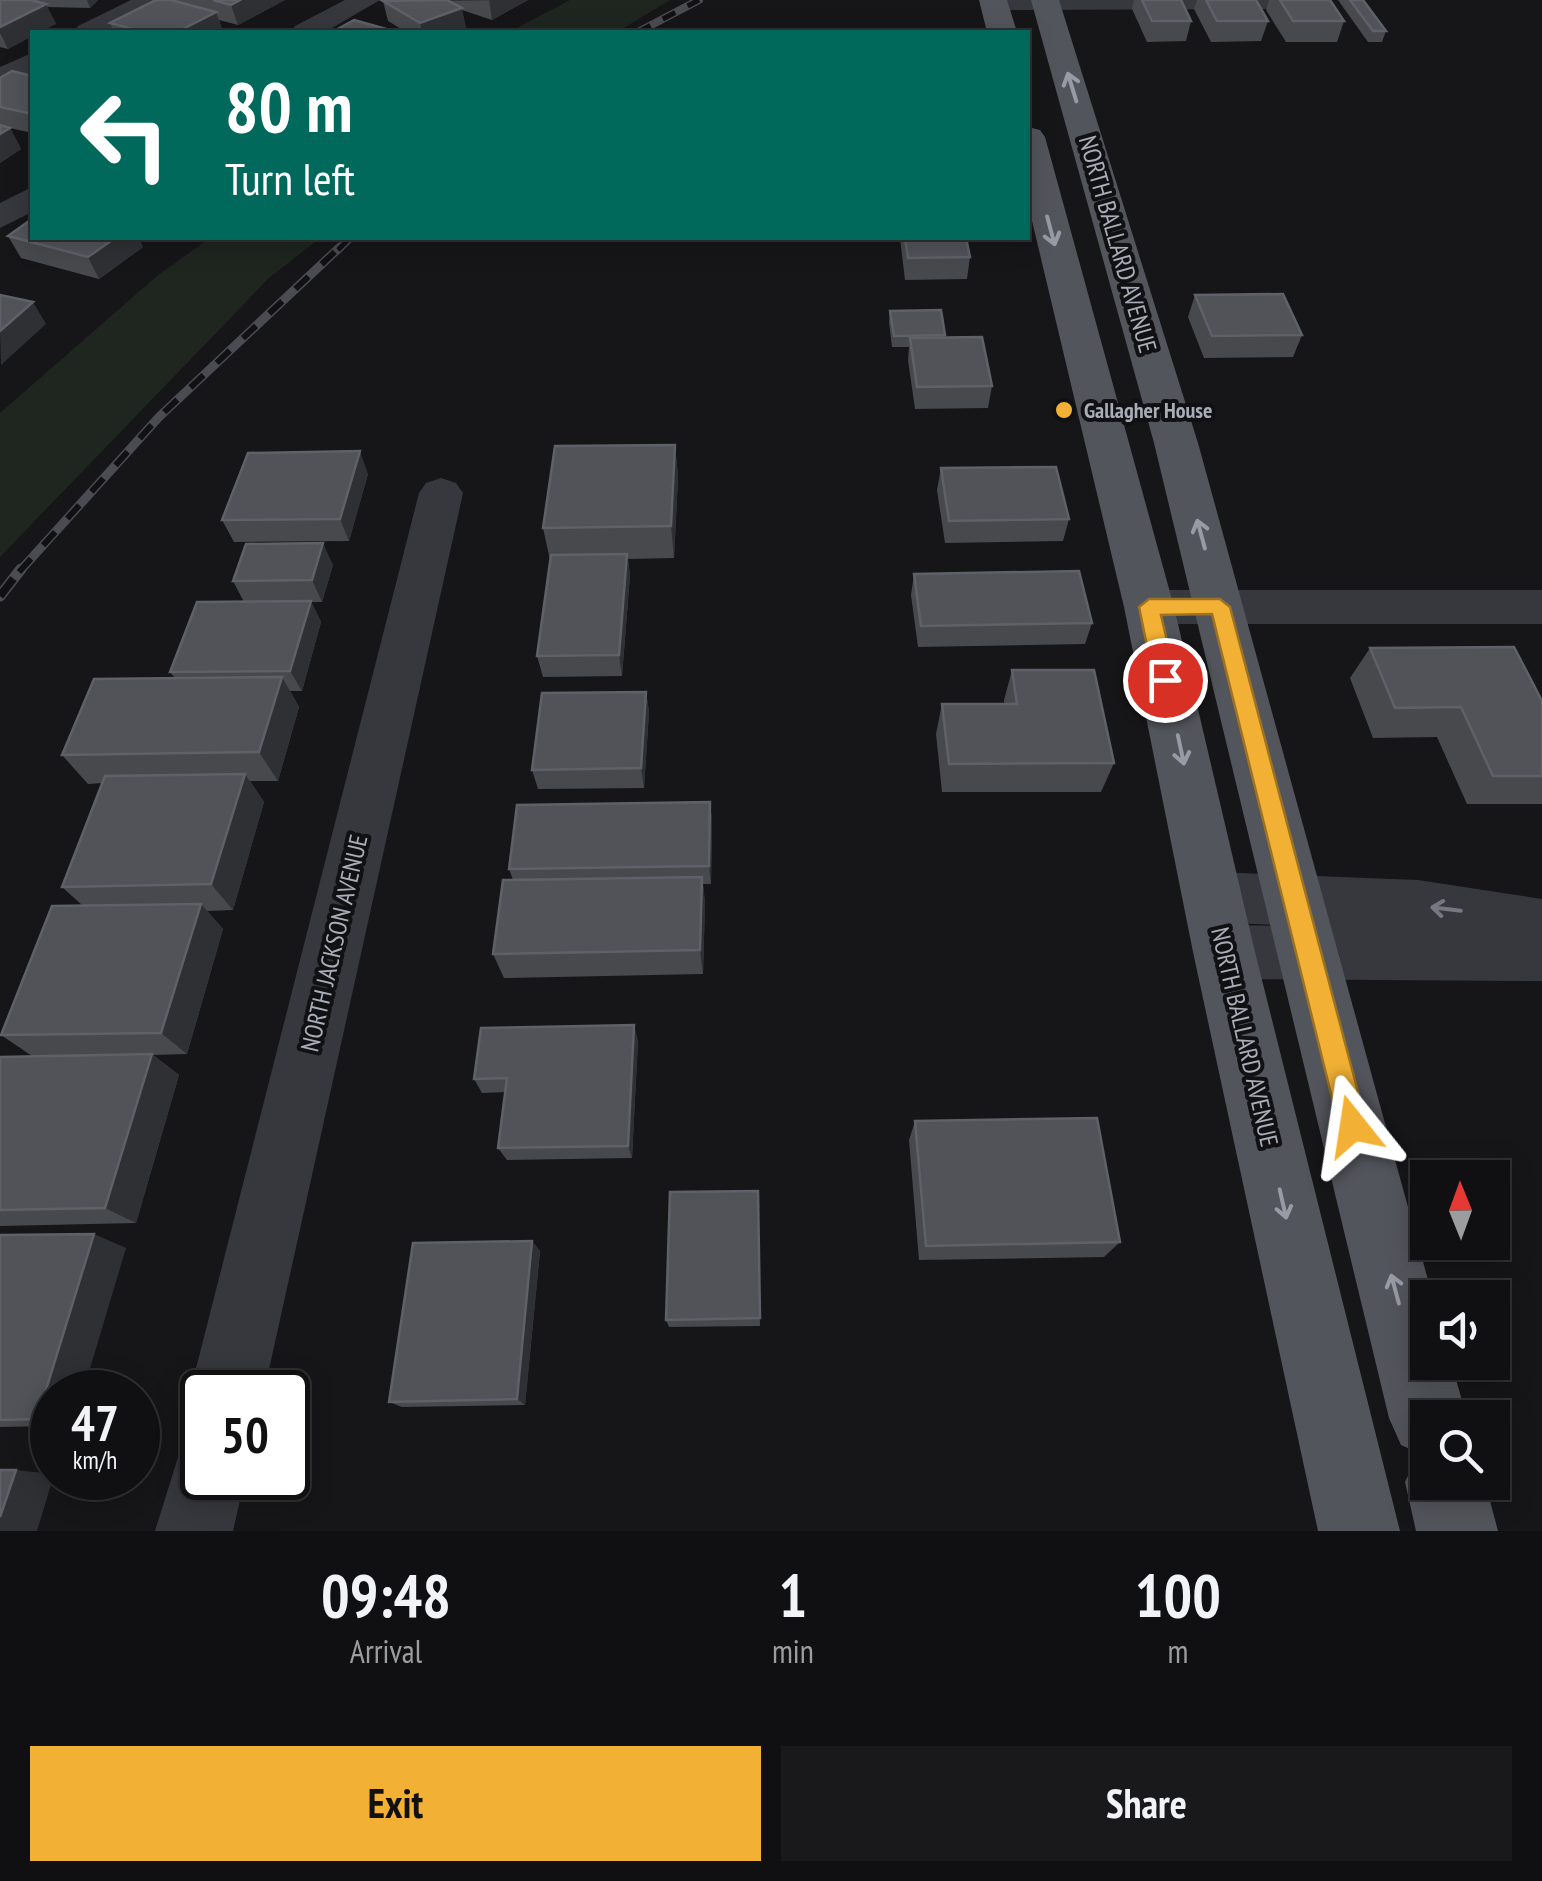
<!DOCTYPE html>
<style>
:root{--surface:#101012;--page:#19191b;--text:#f1f3f6;--muted:#9c9d9f;--line:#303032;--accent:#f2b134}
body{margin:0;font-family:"PT Sans Narrow",sans-serif;background:var(--page);color:var(--text);height:100vh;display:flex;flex-direction:column;font-size:38px;white-space:nowrap}
*{box-sizing:border-box;margin:0}
p{font-size:32px;color:var(--muted)}
.icon{flex:none;width:55px;height:55px;fill:none;stroke:currentColor;stroke-width:2;stroke-linecap:round;stroke-linejoin:round}
.map{position:relative;height:1531px;overflow:hidden}
.sheet{display:flex;flex-direction:column;background:var(--surface);flex:1}
.sheet>*{flex:none}
.guide{position:absolute;left:30px;top:30px;width:1000px;height:210px;border-radius:0px;box-shadow:0 5px 25px #0003,0 0 0 2px var(--line);background:#00695c;color:#fff;overflow:hidden}
.needle{width:65px;rotate:359deg}
.fabs{position:absolute;left:1410px;top:1160px;display:grid;gap:20px}
.fabs a{display:grid;place-items:center;width:100px;height:100px;border-radius:0px;background:var(--surface);box-shadow:0 5px 25px #0003,0 0 0 2px var(--line);font-size:50px}
.speed{position:absolute;left:30px;top:1370px;display:flex;gap:20px;font-size:50px;font-weight:700;text-align:center}
.speed>*{display:grid;place-content:center;width:130px;height:130px;border-radius:50%;background:var(--surface);box-shadow:0 5px 25px #0003,0 0 0 2px var(--line);line-height:1}
.speed small{font-size:25px;font-weight:400}
.speed .limit{border:5px solid #111;border-radius:15px;background:#fff;color:#111}
.pin{position:absolute;display:grid;place-items:center;width:85px;height:85px;color:#fff;margin:-42px;border:5px solid #fff;border-radius:50%;box-shadow:0 2px 10px #0007}
.me{position:absolute;width:110px;margin:-55px;rotate:345deg;stroke-linejoin:round;filter:drop-shadow(0 0 8px #0008)}
.turn{display:flex;align-items:center;gap:35px;height:210px;padding:0 30px;font-size:45px}
.turn .icon{width:130px;height:130px;stroke-width:2.5}
.turn b{display:block;font-size:70px;line-height:85px}
.eta{display:flex;justify-content:space-evenly;align-items:center;height:170px;text-align:center}
.eta b{font-size:60px;font-weight:700;line-height:70px}
.cta{display:flex;gap:20px;margin-top:auto;padding:20px 30px}
.cta a{flex:1;height:115px;border-radius:0px;background:var(--accent);color:#111;font-size:40px;font-weight:700;line-height:115px;text-align:center}
.cta a+a{background:var(--page);color:var(--text)}
.map>svg:first-child{display:block}
</style>
<div class="map">
<svg width="1542" height="1531" viewBox="0 0 1542 1531">
<rect width="100%" height="100%" fill="#161618"/>
<!-- green -->
<g fill="#1e261f">
<polygon points="570,0 670,0 617,32 509,32"/>
<polygon points="210,238 320,238 269,278 0,557 0,413 157,276"/>
</g>
<g fill="none" stroke-linecap="round" stroke-linejoin="round">
<!-- minor -->
<g fill="#37383d" fill-rule="evenodd">
<polygon points="131,0 166,0 162,6 109,32 74,32 78,26"/>
<polygon points="345,0 380,0 325,32 291,32 295,26"/>
<polygon points="981,0 1324,0 1325,1 1311,9 993,10 983,8"/>
<polygon points="32,53 32,74 0,88 0,67"/>
<polygon points="32,187 32,212 0,228 0,203"/>
<polygon points="441,478 456,483 463,493 264,1392 202,1392 202,1418 190,1392 419,493 426,483"/>
<polygon points="1149,590 1542,590 1542,624 1149,624 1132,619 1125,607 1132,595"/>
<polygon points="1213,872 1418,880 1542,899 1542,981 1224,979 1203,971 1195,952 1203,933 1224,925 1300,926 1213,922 1193,915 1185,897 1193,879"/>
<polygon points="202,1442 202,1478 245,1478 233,1531 155,1531 180,1451"/>
</g>
<!-- major -->
<g fill="#53555c" fill-rule="evenodd">
<polygon points="979,0 1007,0 1017,32 987,32"/>
<polygon points="1031,0 1059,0 1198,443 1433,1298 1428,1298 1428,1362 1451,1362 1467,1418 1428,1418 1428,1482 1485,1482 1498,1531 1416,1531 1405,1482 1419,1453 1401,1445 1389,1418 1154,443"/>
<polygon points="1028,127 1040,130 1045,137 1174,607 1255,952 1400,1531 1318,1531 1193,952 1124,607 1028,204"/>
</g>
<!-- rail-far2 casing -->
<g stroke="#4a4c52" stroke-width="8">
<g id="rail-far2">
<polyline points="638,32 699,0"/>
<polyline points="338,250 350,238"/>
</g>
</g>
<!-- rail-far1 casing -->
<g stroke="#4a4c52" stroke-width="9">
<polyline id="rail-far1" points="19,572 159,417 340,247"/>
</g>
<!-- rail casing -->
<g stroke="#4a4c52" stroke-width="11">
<polyline id="rail" points="0,596 21,569"/>
</g>
<!-- rail-far2 -->
<use href="#rail-far2" stroke="#111113" stroke-width="5" stroke-dasharray="14" stroke-linecap="butt"/>
<!-- rail-far1 -->
<use href="#rail-far1" stroke="#111113" stroke-width="6" stroke-dasharray="18" stroke-linecap="butt"/>
<!-- rail -->
<use href="#rail" stroke="#111113" stroke-width="8" stroke-dasharray="22" stroke-linecap="butt"/>
</g>
<!-- wall -->
<g fill="#47494d">
<polygon points="0,0 98,0 90,8 47,7 56,24 32,32 32,36 8,49 0,47"/>
<polygon points="173,0 285,0 238,25 219,20 223,32 114,32 110,23"/>
<polygon points="528,0 492,20 462,10 466,29 456,32 406,32 388,21 383,1"/>
<polygon points="1134,0 1181,0 1191,21 1186,41 1147,42 1132,9"/>
<polygon points="1197,0 1256,0 1268,21 1261,41 1211,42 1194,9"/>
<polygon points="1269,0 1330,0 1344,21 1337,42 1286,42 1266,10"/>
<polygon points="1338,0 1363,0 1386,31 1382,42 1368,42"/>
<polygon points="32,76 32,133 10,128 21,149 0,163 0,78"/>
<polygon points="8,236 143,247 99,279 21,258"/>
<polygon points="900,238 966,238 970,257 967,279 905,280"/>
<polygon points="1195,295 1302,335 1293,357 1204,358 1188,317"/>
<polygon points="890,311 945,335 945,338 992,386 988,408 915,409 908,360 909,347 892,347 889,322"/>
<polygon points="675,445 678,477 674,558 628,559 630,575 622,676 543,677 537,656 550,560 543,528"/>
<polygon points="941,468 1069,519 1063,541 945,543 937,490"/>
<polygon points="368,474 349,541 234,542 222,520"/>
<polygon points="333,565 322,602 311,602 321,622 302,691 290,691 299,707 278,781 250,781 264,802 233,910 207,911 223,929 187,1054 153,1055 179,1075 136,1223 0,1226 0,1057 32,1056 1,1035 82,905 62,887 102,783 88,784 62,755 175,678 170,672 244,602 233,581"/>
<polygon points="914,574 1092,623 1085,644 918,647 911,595"/>
<polygon points="1370,648 1542,701 1542,804 1467,804 1437,737 1373,738 1350,678"/>
<polygon points="1012,670 1114,763 1101,792 942,792 936,734 942,704 1004,704 1004,700"/>
<polygon points="646,692 649,712 644,788 538,789 532,770"/>
<polygon points="710,802 712,821 711,884 703,884 705,903 703,974 504,978 493,954 513,880 509,869"/>
<polygon points="638,1040 632,1158 507,1160 498,1148 505,1092 482,1093 474,1079"/>
<polygon points="915,1121 1120,1242 1104,1257 919,1260 909,1140"/>
<polygon points="758,1191 760,1326 669,1327 666,1320"/>
<polygon points="0,1235 126,1248 52,1392 52,1426 0,1427"/>
<polygon points="532,1241 540,1251 525,1405 402,1407 389,1402"/>
</g>
<!-- shaded-wall -->
<g fill="#2f3033">
<polygon points="87,0 98,0 90,8"/>
<polygon points="240,0 285,0 238,25 231,5"/>
<polygon points="489,0 528,0 492,20"/>
<polygon points="46,4 56,24 40,32 32,32 32,36 8,49 0,33 0,27"/>
<polygon points="462,8 466,29 456,32 422,32 420,23"/>
<polygon points="216,12 223,32 177,32"/>
<polygon points="10,128 21,149 0,163 0,134"/>
<polygon points="115,238 139,238 143,247 99,279 88,257"/>
<polygon points="33,302 46,324 1,365 0,331"/>
<polygon points="675,445 678,477 674,558 671,526"/>
<polygon points="360,451 368,474 349,541 340,519"/>
<polygon points="323,543 333,565 322,602 312,580"/>
<polygon points="627,554 630,575 622,676 619,655"/>
<polygon points="311,601 321,622 302,691 290,671"/>
<polygon points="282,677 299,707 278,781 259,752"/>
<polygon points="646,692 649,712 644,788 641,768"/>
<polygon points="245,774 264,802 233,910 211,884"/>
<polygon points="710,802 712,821 711,884 709,866"/>
<polygon points="702,877 705,903 703,974 700,950"/>
<polygon points="201,904 223,929 187,1054 161,1033"/>
<polygon points="634,1025 638,1040 632,1158 628,1146"/>
<polygon points="152,1054 179,1075 136,1223 105,1208"/>
<polygon points="94,1234 126,1248 83,1392 52,1392 52,1422 37,1419"/>
<polygon points="532,1241 540,1251 525,1405 517,1399"/>
<polygon points="16,1470 52,1474 53,1478 37,1531 0,1531 0,1517"/>
</g>
<!-- building -->
<g fill="#525359" stroke="#5f6168" stroke-width="2.5">
<polygon points="0,0 31,0 46,4 0,27"/>
<polygon points="156,0 171,0 216,12 177,32 143,32 110,23"/>
<polygon points="213,0 240,0 231,5"/>
<polygon points="447,0 462,8 420,23 383,1"/>
<polygon points="1142,0 1181,0 1191,21 1152,21"/>
<polygon points="1206,0 1256,0 1268,21 1217,21"/>
<polygon points="1280,0 1330,0 1344,21 1293,21"/>
<polygon points="1350,0 1363,0 1386,31 1373,31"/>
<polygon points="354,20 397,32 332,32"/>
<polygon points="12,71 32,76 32,114 0,107 0,78"/>
<polygon points="0,125 10,128 0,134"/>
<polygon points="32,219 32,238 115,238 88,257 8,236"/>
<polygon points="905,238 966,238 970,257 908,258"/>
<polygon points="1283,294 1302,335 1212,336 1195,295"/>
<polygon points="0,295 33,302 0,331"/>
<polygon points="941,310 945,335 894,336 890,311"/>
<polygon points="982,337 992,386 917,387 910,338"/>
<polygon points="675,445 671,526 543,528 555,446"/>
<polygon points="360,451 340,519 222,520 248,453"/>
<polygon points="1056,467 1069,519 949,521 941,468"/>
<polygon points="323,543 312,580 233,581 246,544"/>
<polygon points="627,554 619,655 537,656 551,555"/>
<polygon points="1079,571 1092,623 921,626 914,574"/>
<polygon points="311,601 290,671 170,672 197,602"/>
<polygon points="1514,647 1542,701 1542,776 1493,776 1461,707 1395,708 1370,648"/>
<polygon points="1012,670 1094,670 1114,763 949,764 942,704 1017,704"/>
<polygon points="282,677 259,752 62,755 94,679"/>
<polygon points="646,692 641,768 532,770 542,693"/>
<polygon points="245,774 211,884 62,887 105,776"/>
<polygon points="710,802 709,866 509,869 517,805"/>
<polygon points="702,877 700,950 493,954 503,880"/>
<polygon points="201,904 161,1033 1,1035 52,906"/>
<polygon points="634,1025 628,1146 498,1148 507,1078 474,1079 481,1028"/>
<polygon points="152,1054 105,1208 0,1210 0,1057"/>
<polygon points="1097,1118 1120,1242 926,1246 915,1121"/>
<polygon points="758,1191 760,1318 666,1320 670,1192"/>
<polygon points="94,1234 37,1419 0,1420 0,1235"/>
<polygon points="532,1241 517,1399 389,1402 413,1243"/>
<polygon points="0,1470 16,1470 0,1517"/>
</g>
<!-- one-way arrows -->
<defs><path id="oneway-shaft" d="M-6 0H5M1.5-3L5.5 0L1.5 3" fill="none" stroke-width="1.6" stroke-linecap="round" stroke-linejoin="round" transform="scale(2.5)"/></defs>
<g stroke="#979ba6">
<use href="#oneway-shaft" transform="translate(1072 87) rotate(-107)"/>
<use href="#oneway-shaft" transform="translate(1051 231) rotate(75)"/>
<use href="#oneway-shaft" transform="translate(1201 534) rotate(-105)"/>
<use href="#oneway-shaft" transform="translate(1181 750) rotate(78)"/>
<use href="#oneway-shaft" transform="translate(1283 1204) rotate(77)"/>
<use href="#oneway-shaft" transform="translate(1395 1289) rotate(-105)"/>
</g>
<use stroke="#757881" href="#oneway-shaft" transform="translate(1446 909) rotate(-173)"/>
<!-- route -->
<polygon fill="#f2b134" stroke="#9d7322" stroke-width="2.5" points="1149,599 1220,599 1230,607 1367,1126 1363,1136 1353,1140 1343,1136 1339,1126 1212,614 1161,615 1176,680 1165,688 1154,680 1139,607"/>
<!-- markers -->
<circle fill="#f2b134" stroke="#111113" stroke-width="4" cx="1064" cy="410" r="10"/>
<g text-anchor="middle" dominant-baseline="central" stroke-width="8" stroke-linejoin="round" paint-order="stroke">
<!-- far-poi labels -->
<g font-size="22" font-weight="bold" fill="#a8adb8" stroke="#111113" text-anchor="start">
<text x="1084" y="410">Gallagher House</text>
</g>
<!-- street labels -->
<g font-size="25" fill="#a8adb8" stroke="#111113">
<text transform="translate(1118 244) rotate(74)">NORTH BALLARD AVENUE</text>
<text transform="translate(334 943) rotate(-77)">NORTH JACKSON AVENUE</text>
<text transform="translate(1245 1037) rotate(77)">NORTH BALLARD AVENUE</text>
</g>
</g>
</svg>
<div class="fabs">
<a><svg class="needle" viewBox="-14 -14 28 28"><path d="M0-13l5 13h-10z" fill="#e53935"/><path d="M0 13l5-13h-10z" fill="#9c9d9f"/></svg></a>
<a><svg class="icon" aria-label="sound" viewBox="0 0 24 24"><path d="M4 9h4l5-4v14l-5-4H4zM17 9q2 3 0 6"/></svg></a>
<a><svg class="icon" aria-label="search" viewBox="0 0 24 24"><circle cx="10" cy="10" r="6"/><path d="M15 15l6 6"/></svg></a>
</div>
<div class="speed"><div>47<small>km/h</small></div><div class="limit">50</div></div>
<div class="pin" style="left:1165px;top:680px;background:#d93025"><svg class="icon" aria-label="arrive" viewBox="0 0 24 24"><path d="M6 21V4h12l-3 4 3 4H6"/></svg></div>
<svg class="me" style="left:1353px;top:1126px" viewBox="-20 -20 40 40"><path d="M0-17L14 15 0 8-14 15z" fill="#f2b134" stroke="#fff" stroke-width="4"/></svg>
<div class="guide">
<div class="turn"><svg class="icon" aria-label="left" viewBox="0 0 24 24"><path d="M17 20v-9H6M10 6l-5 5 5 5"/></svg><div><b>80 m</b>Turn left</div></div>
</div>
</div>
<section class="sheet">
<div class="eta">
<div><b>09:48</b><p>Arrival</p></div>
<div><b>1</b><p>min</p></div>
<div><b>100</b><p>m</p></div>
</div>
<div class="cta"><a>Exit</a><a>Share</a></div>
</section>
